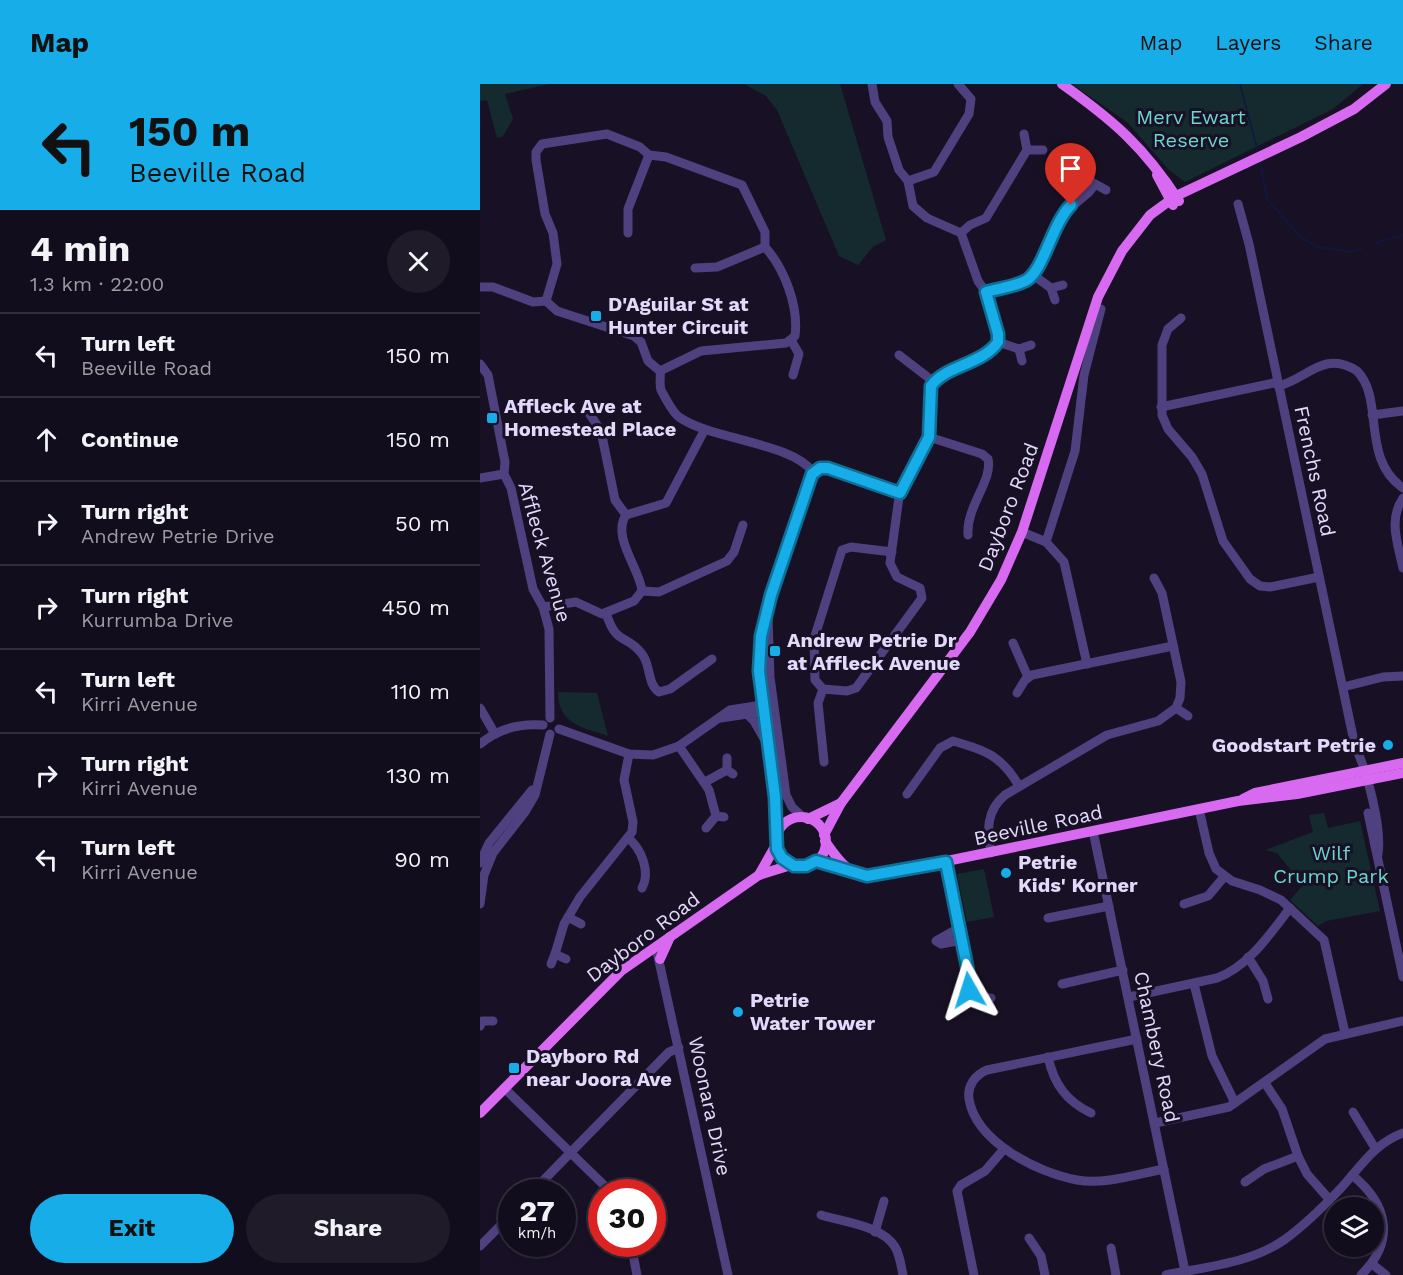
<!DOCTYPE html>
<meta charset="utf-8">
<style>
:root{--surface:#120d1c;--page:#1f1b29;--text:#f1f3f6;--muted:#9c9ca3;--line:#312d3b;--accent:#17ade9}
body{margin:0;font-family:"Work Sans",sans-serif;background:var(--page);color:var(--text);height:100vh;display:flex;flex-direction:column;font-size:22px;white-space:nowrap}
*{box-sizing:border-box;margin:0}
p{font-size:20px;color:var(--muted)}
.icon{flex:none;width:33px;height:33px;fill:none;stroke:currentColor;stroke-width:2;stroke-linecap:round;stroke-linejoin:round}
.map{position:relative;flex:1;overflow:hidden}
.side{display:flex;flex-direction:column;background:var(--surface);width:480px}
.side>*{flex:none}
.top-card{background:#17ade9;color:#111;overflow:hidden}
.buttons{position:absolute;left:844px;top:1113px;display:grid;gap:12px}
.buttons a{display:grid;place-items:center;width:60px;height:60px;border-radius:50%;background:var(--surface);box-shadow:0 2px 4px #0004,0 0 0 2px var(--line);font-size:30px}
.speed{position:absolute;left:18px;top:1095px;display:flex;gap:12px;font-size:30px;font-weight:700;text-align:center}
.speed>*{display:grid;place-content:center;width:78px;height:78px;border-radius:50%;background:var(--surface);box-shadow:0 2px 4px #0004,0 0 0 2px var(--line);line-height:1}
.speed small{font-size:15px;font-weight:400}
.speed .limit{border:9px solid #d22;background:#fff;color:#111}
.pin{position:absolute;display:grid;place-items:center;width:51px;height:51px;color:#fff;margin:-62px -26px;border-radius:50% 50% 50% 0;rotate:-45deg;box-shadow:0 0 6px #0007}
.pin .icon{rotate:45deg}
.me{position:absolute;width:66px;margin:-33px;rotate:354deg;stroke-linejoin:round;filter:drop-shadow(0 0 4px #0008)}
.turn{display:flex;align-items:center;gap:21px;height:126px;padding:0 30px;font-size:27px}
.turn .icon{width:78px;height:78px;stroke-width:2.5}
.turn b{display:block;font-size:42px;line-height:51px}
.round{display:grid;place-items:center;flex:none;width:63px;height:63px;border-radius:32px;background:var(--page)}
.headline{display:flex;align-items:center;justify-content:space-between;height:102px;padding:0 30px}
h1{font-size:36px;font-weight:700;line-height:45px}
.primary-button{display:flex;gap:12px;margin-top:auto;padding:12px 30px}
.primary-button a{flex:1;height:69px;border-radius:36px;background:var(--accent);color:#111;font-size:24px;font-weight:700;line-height:69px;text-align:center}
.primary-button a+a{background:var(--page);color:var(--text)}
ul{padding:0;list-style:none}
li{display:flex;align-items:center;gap:18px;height:84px;padding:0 30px;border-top:2px solid var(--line)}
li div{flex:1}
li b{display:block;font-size:22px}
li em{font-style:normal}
header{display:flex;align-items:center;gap:36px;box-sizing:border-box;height:84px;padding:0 30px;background:var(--accent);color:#111}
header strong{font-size:28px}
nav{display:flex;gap:33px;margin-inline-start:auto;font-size:21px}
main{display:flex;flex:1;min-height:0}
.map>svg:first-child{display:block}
</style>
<header>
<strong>Map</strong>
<nav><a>Map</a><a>Layers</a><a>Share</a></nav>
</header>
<main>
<section class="side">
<div class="top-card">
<div class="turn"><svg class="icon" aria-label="left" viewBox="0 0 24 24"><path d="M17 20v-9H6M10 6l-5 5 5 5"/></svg><div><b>150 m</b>Beeville Road</div></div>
</div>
<div class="headline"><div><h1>4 min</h1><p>1.3 km · 22:00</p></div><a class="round"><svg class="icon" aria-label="close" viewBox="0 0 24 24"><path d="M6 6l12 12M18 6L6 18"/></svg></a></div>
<ul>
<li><svg class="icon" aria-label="left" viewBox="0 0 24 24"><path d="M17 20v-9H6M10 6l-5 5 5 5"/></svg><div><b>Turn left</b><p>Beeville Road</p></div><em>150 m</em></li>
<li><svg class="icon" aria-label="ahead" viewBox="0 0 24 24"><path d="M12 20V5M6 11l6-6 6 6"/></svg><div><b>Continue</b></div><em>150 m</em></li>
<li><svg class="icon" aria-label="right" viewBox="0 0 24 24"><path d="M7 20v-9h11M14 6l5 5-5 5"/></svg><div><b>Turn right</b><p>Andrew Petrie Drive</p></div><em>50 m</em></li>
<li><svg class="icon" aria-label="right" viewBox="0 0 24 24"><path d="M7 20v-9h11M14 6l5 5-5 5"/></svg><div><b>Turn right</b><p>Kurrumba Drive</p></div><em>450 m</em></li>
<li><svg class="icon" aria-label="left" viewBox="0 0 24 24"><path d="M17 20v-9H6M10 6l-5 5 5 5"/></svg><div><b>Turn left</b><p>Kirri Avenue</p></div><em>110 m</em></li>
<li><svg class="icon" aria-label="right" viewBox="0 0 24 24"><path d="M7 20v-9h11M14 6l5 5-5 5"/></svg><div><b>Turn right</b><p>Kirri Avenue</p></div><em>130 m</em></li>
<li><svg class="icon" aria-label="left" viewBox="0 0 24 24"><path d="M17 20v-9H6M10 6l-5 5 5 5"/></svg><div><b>Turn left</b><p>Kirri Avenue</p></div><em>90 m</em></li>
</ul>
<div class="primary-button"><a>Exit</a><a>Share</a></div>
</section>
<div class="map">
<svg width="923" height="1191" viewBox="0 0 923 1191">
<rect width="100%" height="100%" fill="#181125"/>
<!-- green -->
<g fill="#152a2e">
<polygon points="0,0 70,0 25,10 33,35 23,52 17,54 7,16 0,17"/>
<polygon points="264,0 360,0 406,156 393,163 378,181 359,172 297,26 286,12"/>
<polygon points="592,0 883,0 853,25 705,98 689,86 647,38"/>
<path d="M78 608 117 609 128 652C102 643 78 640 78 608Z"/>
<polygon points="844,729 848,744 880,737 900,827 846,837 838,842 810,816 823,801 797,769 785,766 833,748 829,731"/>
<polygon points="504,785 514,833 487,838 477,790"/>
</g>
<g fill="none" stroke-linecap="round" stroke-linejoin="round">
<!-- stream -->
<g stroke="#0f1840" stroke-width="1.5">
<polyline points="760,0 777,64"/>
<polyline points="780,77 787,115 821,153 838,163 871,168 883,164"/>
<polyline points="895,159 923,151"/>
</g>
<!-- minor -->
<g stroke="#4f417f" stroke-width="9">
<polyline points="392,0 395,18 407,37 408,53 419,86 428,97 433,122 447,134 481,149 498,197 506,208 519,254 514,264 459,294 449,307 449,353 419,413 410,479 417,493 440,504 442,514 376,604 367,607 343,605 335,596 334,555 362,466 371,463 412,468"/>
<polyline points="544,50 547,66 563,66"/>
<polyline points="604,94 626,106"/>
<polyline points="428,97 454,88 489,30 491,15 478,0"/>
<path d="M758 120 769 160 875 662C887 687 902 743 898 770"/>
<polyline points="148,149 148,125 169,71"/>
<polyline points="481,149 490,141 506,134 547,66"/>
<polyline points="215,184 237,183 285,163"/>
<polyline points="553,191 571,204"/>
<path d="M0 203H13L53 218 66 217 77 227 154 252 161 258 168 277 180 287C181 293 179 300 181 306 185 313 192 328 199 333 231 356 311 358 333 388"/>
<polyline points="506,208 540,200 553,191 583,130 609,108 615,100"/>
<polyline points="575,216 571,204 583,201"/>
<path d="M66 217 77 180 73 149 65 130 56 76V68L62 60 127 50 160 63 169 71 186 73 262 101 285 148V163C304 184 319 222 315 252L306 259 221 267 180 287"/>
<polyline points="701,234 688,245 682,261 682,331 688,345 712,373 722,390 743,457 770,495 780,502 790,503 839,493"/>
<polyline points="311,256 319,270 313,291"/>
<polyline points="518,258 539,265"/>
<polyline points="419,271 454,298"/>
<polyline points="542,277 539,265 551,261"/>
<polyline points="0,280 8,291 25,378 24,390 31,404 53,505 63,523 69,545 70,634"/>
<path d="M798 302C826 296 844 265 877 287 905 315 880 374 923 404"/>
<polyline points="105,323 121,347 135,416 146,431"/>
<polyline points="681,323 798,298"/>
<polyline points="892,331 923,327"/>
<path d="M449 353 502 370 508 375C513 397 486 422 488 451"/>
<polyline points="333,388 348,384 420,409"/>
<polyline points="0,394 24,390"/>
<path d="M923 414C908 436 918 460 923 484"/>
<polyline points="146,431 186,419 224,347"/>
<path d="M146 431C131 452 160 485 162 507"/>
<polyline points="542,448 566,458 584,478 607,580"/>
<polyline points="566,458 595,367 604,291 621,225"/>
<polyline points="162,507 179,508 247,477 254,468 263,441"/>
<polyline points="63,523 96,518 122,530 154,517 162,507"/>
<path d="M126 529C137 563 146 549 162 570 171 581 167 600 179 608L190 605 232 575"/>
<polyline points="288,532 290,593 306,711 312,723 324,734"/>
<polyline points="533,559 548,593"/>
<polyline points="863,603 903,593 923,592"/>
<polyline points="343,605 338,619 344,678"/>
<polyline points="537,609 545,596 552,591 693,562"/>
<polyline points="0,624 15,650"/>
<polyline points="696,624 708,632"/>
<polyline points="267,630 274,637 286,658"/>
<polyline points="241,634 287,627"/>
<polyline points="79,645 149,670 173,671 199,662 250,626 293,619"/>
<path d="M0 660C18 645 39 639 63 641"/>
<polyline points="199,662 229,706 236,732"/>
<polyline points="247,674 247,686 253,690"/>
<polyline points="225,698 247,686"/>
<path d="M427 710 460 664 473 657C505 666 522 672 539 702"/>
<polyline points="719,725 729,769 736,785 752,797 780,806 801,816 844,856 865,949"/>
<polyline points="888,729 923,893"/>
<polyline points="226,744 236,732 244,733"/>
<polyline points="613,747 705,1187"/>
<polyline points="298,750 280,600 281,552 293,504 333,388"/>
<path d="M148 754C161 764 171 788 162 804"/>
<path d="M511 769C507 746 506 727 525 711L627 651 678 637 696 624 700 614 701 598 682 509 674 494"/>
<polyline points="466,778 494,913"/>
<polyline points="0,779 9,759 52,706"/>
<polyline points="0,820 4,791 13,769 45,728 55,711 70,650"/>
<polyline points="704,820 728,812 744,793"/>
<polyline points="88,833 101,840"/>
<polyline points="568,834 629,822"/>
<polyline points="479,844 456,857 461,860 482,856"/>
<polyline points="177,868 248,1191"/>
<polyline points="75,870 84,840 100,813 152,748 153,738 144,696 149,670"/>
<polyline points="768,873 783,897 788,915"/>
<polyline points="71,880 75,870 86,875"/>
<polyline points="490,897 487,912 475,922 479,923 494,913"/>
<polyline points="582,900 643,886"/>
<polyline points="714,900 732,972 755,1019"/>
<polyline points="494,913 511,914"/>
<path d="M649 913 737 894C768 883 790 850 810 824"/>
<polyline points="0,942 2,937 13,937"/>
<path d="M657 955 507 986C495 991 487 1002 489 1015 496 1058 558 1089 597 1096 625 1101 657 1090 684 1085"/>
<path d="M568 973C574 1000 586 1017 611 1029"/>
<polyline points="785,999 802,1025 818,1072 827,1090 849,1115"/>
<polyline points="24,1004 131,1108"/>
<polyline points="873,1028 895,1064"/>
<polyline points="675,1039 749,1023 845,955 923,937"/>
<path d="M872 1091C908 1120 916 1157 881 1191"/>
<polyline points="765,1098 784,1085 818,1072"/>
<polyline points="52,1108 189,968 199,964"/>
<path d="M341 1131C363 1138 403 1142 415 1163 420 1171 421 1182 423 1191"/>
<polyline points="395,1148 404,1117"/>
<polyline points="549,1154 561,1172 565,1191"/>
<polyline points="151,1160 157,1191"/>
<polyline points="0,1162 32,1130"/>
<polyline points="631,1164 636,1191"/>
<polyline points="892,1180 906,1191"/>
<polyline points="494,1191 477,1107 481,1101 505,1087 524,1065"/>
<path d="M686 1191C725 1183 771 1179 804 1156 825 1141 845 1121 862 1103 882 1081 894 1060 923 1049"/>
</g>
<!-- major -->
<g stroke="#d86af1" stroke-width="10">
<path d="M582 0C634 37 664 63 699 117"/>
<polyline points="677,91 693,121"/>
<polyline points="763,715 775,709 923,679"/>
<circle cx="321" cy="758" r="25"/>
<polyline points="328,735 361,719"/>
<polyline points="344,751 361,719 490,548 521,496 542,448 618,213 642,167 670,131 696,112 821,53 874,25 906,0"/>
<path d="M345 757C360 779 370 794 399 791L758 717 817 710 923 689"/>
<polyline points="336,777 365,784"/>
<polyline points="279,791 296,761"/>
<polyline points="180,875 190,853"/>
<polyline points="0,1029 141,887 279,791 311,781"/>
</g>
</g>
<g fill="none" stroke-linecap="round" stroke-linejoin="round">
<!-- route casing -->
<g stroke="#0f7097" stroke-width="15">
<path id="route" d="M489 906 490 897 466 778 387 792 336 777 326 782H314L302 774 297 765 295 713 279 587 281 552 291 511 332 390 340 384H348L420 409 449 353 451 302C466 281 502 281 518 258V250L506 208C519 204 535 203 547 196 564 185 572 140 591 121"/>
</g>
<!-- route -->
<use href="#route" stroke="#17ade9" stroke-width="10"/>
</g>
<!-- markers -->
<g fill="#17ade9" stroke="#181125" stroke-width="2">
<rect x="110" y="226" width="12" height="12" rx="3"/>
<rect x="6" y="328" width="12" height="12" rx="3"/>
<rect x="289" y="561" width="12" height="12" rx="3"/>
<circle cx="908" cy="661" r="6"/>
<circle cx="526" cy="789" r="6"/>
<circle cx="258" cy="928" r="6"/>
<rect x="28" y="978" width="12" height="12" rx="3"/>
</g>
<g text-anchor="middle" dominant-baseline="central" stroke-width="6" stroke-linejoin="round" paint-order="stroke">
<!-- park labels -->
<g font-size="20" fill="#6bd5ce" stroke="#181125">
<text x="711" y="33">Merv Ewart<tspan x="711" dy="23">Reserve</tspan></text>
<text x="851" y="769">Wilf<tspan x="851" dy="23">Crump Park</tspan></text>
</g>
<!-- poi labels -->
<g font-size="20" font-weight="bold" fill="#e3d9fb" stroke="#181125" text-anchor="start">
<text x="128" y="220">D'Aguilar St at<tspan x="128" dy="23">Hunter Circuit</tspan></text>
<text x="24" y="322">Affleck Ave at<tspan x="24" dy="23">Homestead Place</tspan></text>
<text x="307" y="556">Andrew Petrie Dr<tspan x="307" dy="23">at Affleck Avenue</tspan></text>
<text x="896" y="661" text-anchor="end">Goodstart Petrie</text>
<text x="538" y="778">Petrie<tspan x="538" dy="23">Kids' Korner</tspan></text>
<text x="270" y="916">Petrie<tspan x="270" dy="23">Water Tower</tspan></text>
<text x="46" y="972">Dayboro Rd<tspan x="46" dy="23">near Joora Ave</tspan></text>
</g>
<!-- street labels -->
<g font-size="20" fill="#e3d9fb" stroke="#181125">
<text transform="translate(835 387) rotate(78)">Frenchs Road</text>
<text transform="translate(528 423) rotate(-69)">Dayboro Road</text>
<text transform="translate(65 468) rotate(74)">Affleck Avenue</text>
<text transform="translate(558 741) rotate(-12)">Beeville Road</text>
<text transform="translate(163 853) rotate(-37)">Dayboro Road</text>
<text transform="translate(677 963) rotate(78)">Chambery Road</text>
<text transform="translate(230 1022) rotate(78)">Woonara Drive</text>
</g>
</g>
</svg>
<div class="buttons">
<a><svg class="icon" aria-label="layers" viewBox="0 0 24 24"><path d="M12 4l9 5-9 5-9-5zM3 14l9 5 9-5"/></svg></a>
</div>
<div class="speed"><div>27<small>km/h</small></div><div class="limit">30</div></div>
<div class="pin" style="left:591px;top:121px;background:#d93025"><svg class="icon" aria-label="arrive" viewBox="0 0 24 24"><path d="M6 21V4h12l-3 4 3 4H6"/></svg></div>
<svg class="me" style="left:489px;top:906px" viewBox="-20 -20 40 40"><path d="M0-17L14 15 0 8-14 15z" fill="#17ade9" stroke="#fff" stroke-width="4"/></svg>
</div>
</main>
